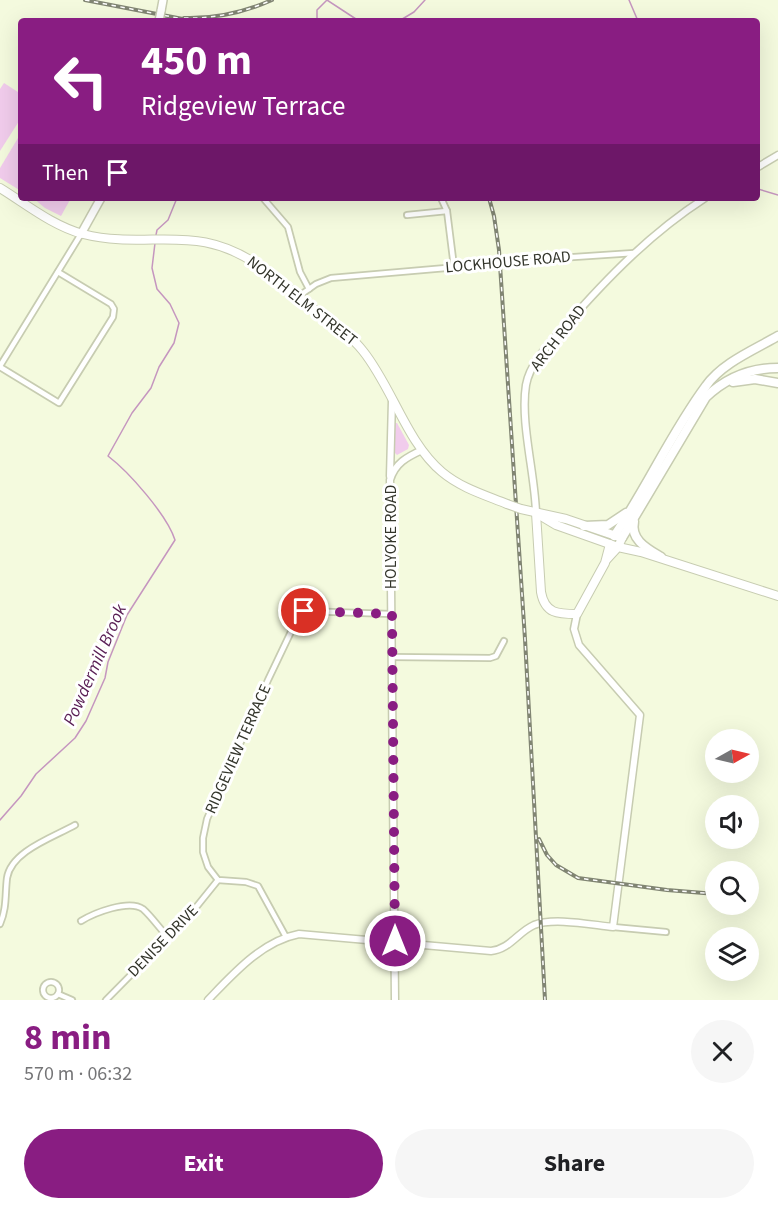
<!DOCTYPE html>
<meta charset="utf-8">
<style>
:root{--surface:#fff;--page:#f6f6f6;--text:#202124;--muted:#757577;--accent:#891d82}
body{margin:0;font-family:"Source Sans 3",sans-serif;background:var(--page);color:var(--text);height:100vh;display:flex;flex-direction:column;font-size:22px;white-space:nowrap}
*{box-sizing:border-box;margin:0}
p{font-size:20px;color:var(--muted)}
.icon{flex:none;width:33px;height:33px;fill:none;stroke:currentColor;stroke-width:2;stroke-linecap:round;stroke-linejoin:round}
.map{position:relative;height:1000px;overflow:hidden}
.sheet{display:flex;flex-direction:column;background:var(--surface);flex:1}
.sheet>*{flex:none}
.guide{position:absolute;left:18px;top:18px;width:742px;height:183px;border-radius:6px;box-shadow:0 6px 24px #0002;background:#891d82;color:#fff;overflow:hidden}
.needle{width:39px;rotate:82deg}
.buttons{position:absolute;left:705px;top:729px;display:grid;gap:12px}
.buttons a{display:grid;place-items:center;width:54px;height:54px;border-radius:50%;background:var(--surface);box-shadow:0 6px 24px #0002;font-size:30px}
.pin{position:absolute;display:grid;place-items:center;width:51px;height:51px;color:#fff;margin:-26px;border:3px solid #fff;border-radius:50%;box-shadow:0 2px 6px #0007}
.me{position:absolute;width:66px;margin:-33px;rotate:0deg;stroke-linejoin:round;filter:drop-shadow(0 0 4px #0008)}
.turn{display:flex;align-items:center;gap:21px;height:126px;padding:0 24px;font-size:27px}
.turn .icon{width:78px;height:78px;stroke-width:2.5}
.turn b{display:block;font-size:42px;line-height:51px}
.then{display:flex;align-items:center;height:57px;padding:0 24px;background:#0003;gap:12px;font-size:22px}
.round{display:grid;place-items:center;flex:none;width:63px;height:63px;border-radius:32px;background:var(--page)}
.overview{display:flex;align-items:center;justify-content:space-between;height:102px;padding:0 24px}
h1{font-size:36px;font-weight:700;line-height:45px;color:var(--accent)}
.cta{display:flex;gap:12px;margin-top:auto;padding:12px 24px}
.cta a{flex:1;height:69px;border-radius:36px;background:var(--accent);color:#fff;font-size:24px;font-weight:700;line-height:69px;text-align:center}
.cta a+a{background:var(--page);color:var(--text)}
.map>svg:first-child{display:block}
</style>
<div class="map">
<svg width="778" height="1000" viewBox="0 0 778 1000">
<rect width="100%" height="100%" fill="#f4fade"/>
<!-- green -->
<g fill="#f1ccec">
<polygon points="4,83 21,94 21,118 0,151 0,89"/>
<polygon points="21,133 21,191 0,178 0,168"/>
<polygon points="33,198 71,198 61,216 45,208"/>
<polygon points="395,423 397,423 409,445 408,449 397,455 395,453"/>
</g>
<g fill="none" stroke-linecap="round" stroke-linejoin="round">
<!-- stream -->
<g stroke="#c596bf" stroke-width="1.5">
<polyline points="629,0 638,21"/>
<polyline points="317,21 317,10 327,0 359,21"/>
<polyline points="399,21 414,12 425,0"/>
<polyline points="758,189 778,195"/>
<polyline points="156,235 157,230 168,220 177,198"/>
<path d="M0 820 21 796 36 774 75 738 86 721 105 678 108 662 127 615 175 540C167 515 129 472 108 456L132 413 151 388 159 367 174 343 179 323 170 304 157 289 152 268 155 243"/>
</g>
<!-- minor casing -->
<g stroke="#c7ccb1" stroke-width="8">
<g id="minor">
<polyline points="263,198 288,227 300,272 309,289"/>
<polyline points="441,198 447,211 454,267"/>
<polyline points="407,215 447,211"/>
<polyline points="505,264 559,258 634,253"/>
<polyline points="299,296 316,284 331,278 492,264"/>
<polyline points="0,366 81,234"/>
<polyline points="0,367 59,403 113,317 114,309 111,304 58,272"/>
<polyline points="392,657 490,658 496,656 504,641"/>
<path d="M81 921C94 913 129 899 143 909 152 917 160 929 168 937"/>
<path d="M0 924C7 908 5 894 7 878 11 851 54 837 75 825"/>
<polyline points="613,927 666,932"/>
<polyline points="286,937 258,886 246,882 218,880 208,867 203,852 203,838 207,819 268,680 299,615 304,611 391,614"/>
<circle cx="51" cy="990" r="8"/>
<polyline points="58,994 72,1000"/>
<polyline points="106,1000 189,916 218,880"/>
</g>
</g>
<!-- tertiary casing -->
<g stroke="#c7ccb1" stroke-width="9">
<g id="tertiary">
<polyline points="758,167 778,155"/>
<polyline points="390,476 392,400"/>
<path d="M536 513C535 474 520 422 526 385 530 362 551 342 566 325 608 277 651 233 705 198"/>
<path d="M208 1000C233 974 262 941 299 934L491 951C510 949 518 932 534 925 554 917 592 925 613 927L640 715 579 645 574 629 577 614"/>
<path d="M395 1000 390 480C395 463 407 457 422 450"/>
</g>
</g>
<!-- secondary casing -->
<g stroke="#c7ccb1" stroke-width="10">
<g id="secondary">
<polyline points="161,11 163,0"/>
<polyline points="81,234 101,198"/>
</g>
</g>
<!-- primary casing -->
<g stroke="#c7ccb1" stroke-width="10">
<g id="primary">
<path d="M536 513 541 592C545 614 558 614 577 614L605 563 610 544"/>
<polyline points="607,559 618,547 641,552 778,596"/>
</g>
</g>
<!-- trunk casing -->
<g stroke="#c7ccb1" stroke-width="10">
<g id="trunk">
<path d="M0 188C26 204 53 226 83 234 150 251 197 220 262 268 283 283 302 300 322 315 337 326 352 337 363 351 392 387 407 443 442 472 461 488 485 495 507 504"/>
<polyline points="521,509 566,519 622,538 618,547 556,525 536,513"/>
</g>
</g>
<!-- motorway casing -->
<g stroke="#c7ccb1" stroke-width="11">
<g id="motorway">
<polyline points="733,382 755,379 778,383"/>
<path d="M634 522C630 540 648 549 661 557"/>
<polyline points="584,526 608,525 626,513"/>
<path d="M614 536C647 488 671 433 706 386 722 363 754 350 778 336"/>
<path d="M622 538 706 397C726 378 750 368 778 368"/>
</g>
</g>
<!-- minor -->
<use href="#minor" stroke="#fff" stroke-width="4.5"/>
<!-- tertiary -->
<use href="#tertiary" stroke="#fff" stroke-width="6"/>
<!-- secondary -->
<use href="#secondary" stroke="#fff" stroke-width="7"/>
<!-- primary -->
<use href="#primary" stroke="#fff" stroke-width="8"/>
<!-- trunk -->
<use href="#trunk" stroke="#fff" stroke-width="8"/>
<!-- motorway -->
<use href="#motorway" stroke="#fff" stroke-width="8"/>
<!-- rail casing -->
<g stroke="#818573" stroke-width="4">
<g id="rail">
<polyline points="85,0 193,21"/>
<path d="M184 18C214 19 245 12 272 0"/>
<polyline points="489,198 494,216 499,250 525,639 545,1000"/>
<polyline points="539,839 547,855 556,865 578,878 667,890 716,894"/>
<polyline points="748,896 752,897"/>
</g>
</g>
<!-- rail -->
<use href="#rail" stroke="#fff" stroke-width="1.5" stroke-dasharray="4.5" stroke-linecap="butt"/>
<!-- minor-bridge casing -->
<g stroke="#c7ccb1" stroke-width="8" stroke-linecap="butt">
<polyline id="minor-bridge" points="492,264 505,264"/>
</g>
<!-- secondary-bridge casing -->
<g stroke="#c7ccb1" stroke-width="10" stroke-linecap="butt">
<polyline id="secondary-bridge" points="159,21 161,11"/>
</g>
<!-- trunk-bridge casing -->
<g stroke="#c7ccb1" stroke-width="10" stroke-linecap="butt">
<polyline id="trunk-bridge" points="507,504 521,509"/>
</g>
<!-- minor-bridge -->
<use href="#minor-bridge" stroke="#fff" stroke-width="4.5"/>
<!-- secondary-bridge -->
<use href="#secondary-bridge" stroke="#fff" stroke-width="7"/>
<!-- trunk-bridge -->
<use href="#trunk-bridge" stroke="#fff" stroke-width="8"/>
</g>
<g fill="none" stroke-linecap="round" stroke-linejoin="round">
<!-- route -->
<polyline stroke="#891d82" stroke-width="10" stroke-dasharray="0 18" points="304,611 392,614 395,941"/>
</g>
<g text-anchor="middle" dominant-baseline="central" stroke-width="6" stroke-linejoin="round" paint-order="stroke">
<!-- street labels -->
<g font-size="16" fill="#33352b" stroke="#fff">
<text transform="translate(508 262) rotate(-5)">LOCKHOUSE ROAD</text>
<text transform="translate(302 301) rotate(38)">NORTH ELM STREET</text>
<text transform="translate(558 338) rotate(-52)">ARCH ROAD</text>
<text transform="translate(391 537) rotate(-90)">HOLYOKE ROAD</text>
<text transform="translate(238 749) rotate(-66)">RIDGEVIEW TERRACE</text>
<text transform="translate(163 941) rotate(-46)">DENISE DRIVE</text>
</g>
<!-- water labels -->
<g font-size="18" font-style="italic" fill="#5b2156" stroke="#fff">
<text transform="translate(95 665) rotate(-66)">Powdermill Brook</text>
</g>
</g>
</svg>
<div class="buttons">
<a><svg class="needle" viewBox="-14 -14 28 28"><path d="M0-13l5 13h-10z" fill="#e53935"/><path d="M0 13l5-13h-10z" fill="#757577"/></svg></a>
<a><svg class="icon" aria-label="sound" viewBox="0 0 24 24"><path d="M4 9h4l5-4v14l-5-4H4zM17 9q2 3 0 6"/></svg></a>
<a><svg class="icon" aria-label="search" viewBox="0 0 24 24"><circle cx="10" cy="10" r="6"/><path d="M15 15l6 6"/></svg></a>
<a><svg class="icon" aria-label="layers" viewBox="0 0 24 24"><path d="M12 4l9 5-9 5-9-5zM3 14l9 5 9-5"/></svg></a>
</div>
<div class="pin" style="left:304px;top:611px;background:#d93025"><svg class="icon" aria-label="arrive" viewBox="0 0 24 24"><path d="M6 21V4h12l-3 4 3 4H6"/></svg></div>
<svg class="me" style="left:395px;top:941px" viewBox="-20 -20 40 40"><circle r="17" fill="#891d82" stroke="#fff" stroke-width="3"/><path d="M0-11L8 9 0 5-8 9z" fill="#fff"/></svg>
<div class="guide">
<div class="turn"><svg class="icon" aria-label="left" viewBox="0 0 24 24"><path d="M17 20v-9H6M10 6l-5 5 5 5"/></svg><div><b>450 m</b>Ridgeview Terrace</div></div>
<div class="then">Then<svg class="icon" aria-label="arrive" viewBox="0 0 24 24"><path d="M6 21V4h12l-3 4 3 4H6"/></svg></div>
</div>
</div>
<section class="sheet">
<div class="overview"><div><h1>8 min</h1><p>570 m · 06:32</p></div><a class="round"><svg class="icon" aria-label="close" viewBox="0 0 24 24"><path d="M6 6l12 12M18 6L6 18"/></svg></a></div>
<div class="cta"><a>Exit</a><a>Share</a></div>
</section>
